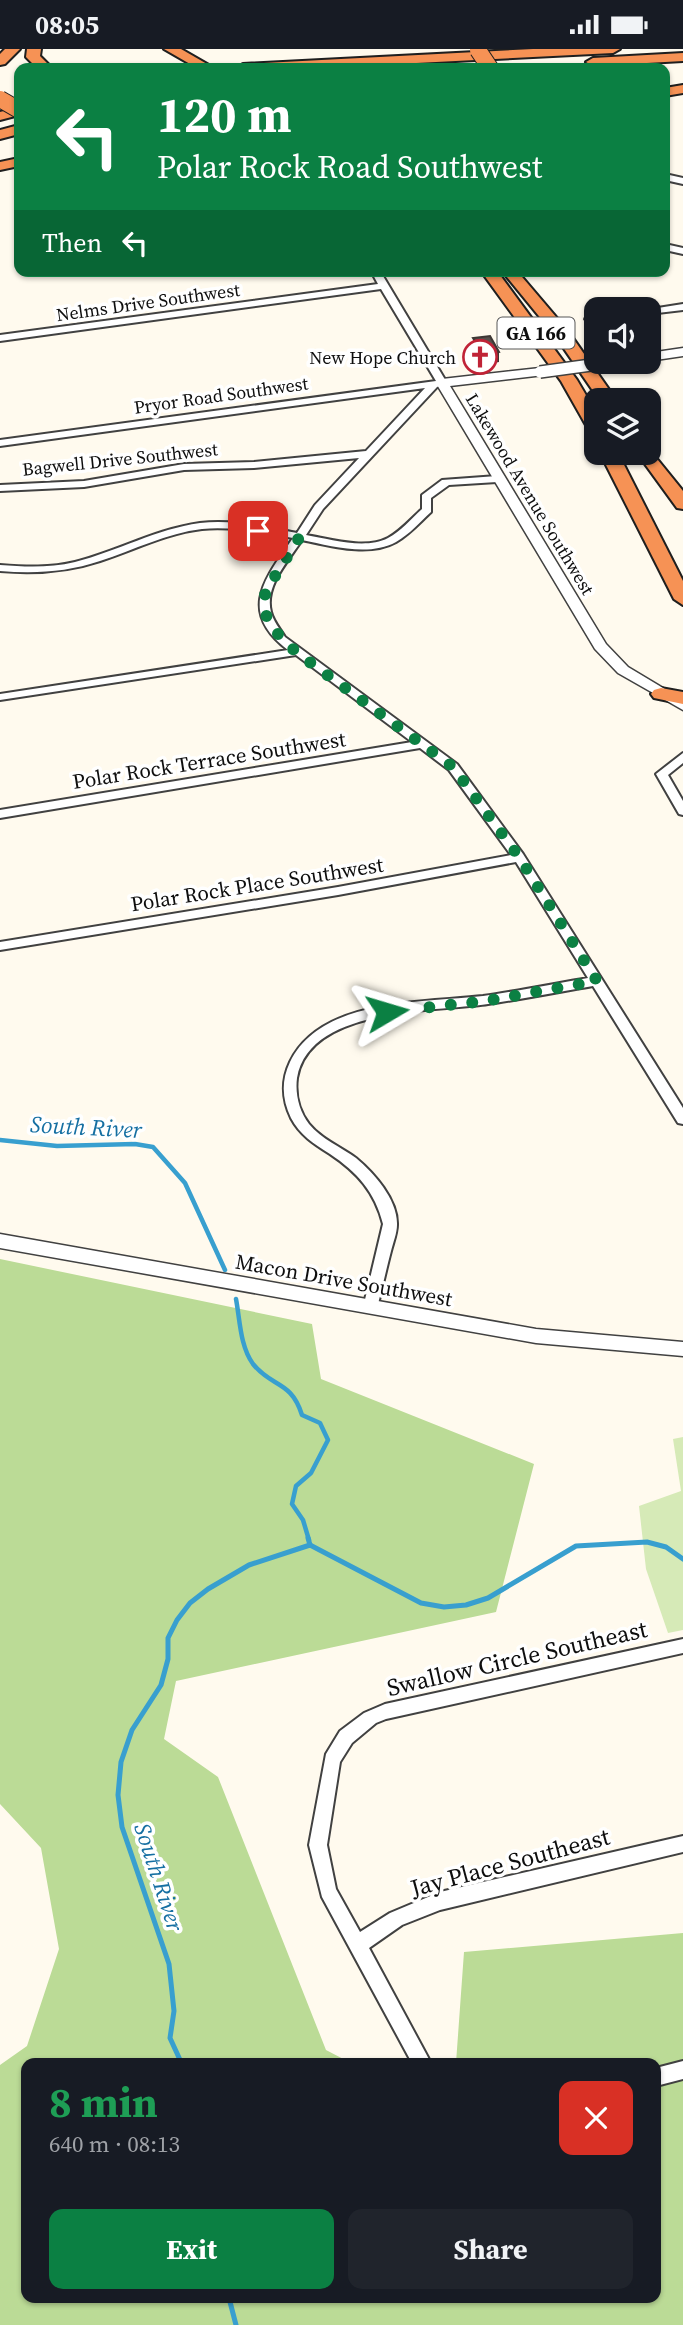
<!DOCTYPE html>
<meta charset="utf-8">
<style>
:root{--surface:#171b24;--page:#20242c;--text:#f1f3f6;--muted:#9ea1a6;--accent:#0b8043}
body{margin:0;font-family:"Source Serif 4",serif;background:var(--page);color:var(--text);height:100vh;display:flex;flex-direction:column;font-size:26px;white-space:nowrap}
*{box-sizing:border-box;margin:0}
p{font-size:23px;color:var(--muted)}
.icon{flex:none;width:38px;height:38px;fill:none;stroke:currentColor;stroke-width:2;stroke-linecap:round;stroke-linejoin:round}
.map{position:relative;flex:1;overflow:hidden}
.sheet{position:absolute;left:21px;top:2009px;width:640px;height:245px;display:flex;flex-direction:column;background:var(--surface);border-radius:14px;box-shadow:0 2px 5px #0004}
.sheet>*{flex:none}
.hud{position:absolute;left:14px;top:14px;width:656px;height:214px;border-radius:14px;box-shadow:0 2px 5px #0004;background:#0b8043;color:#fff;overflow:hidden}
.tools{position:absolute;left:584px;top:248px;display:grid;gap:14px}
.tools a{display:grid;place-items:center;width:77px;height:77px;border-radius:14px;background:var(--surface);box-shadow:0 2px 5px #0004;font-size:35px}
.pin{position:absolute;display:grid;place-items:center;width:60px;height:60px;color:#fff;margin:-30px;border-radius:14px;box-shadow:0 4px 10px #0006}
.me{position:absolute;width:77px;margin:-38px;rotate:83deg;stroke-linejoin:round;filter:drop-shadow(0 0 5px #0008)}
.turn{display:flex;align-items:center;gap:24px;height:147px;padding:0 28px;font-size:32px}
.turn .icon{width:91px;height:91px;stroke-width:2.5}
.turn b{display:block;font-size:49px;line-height:60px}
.then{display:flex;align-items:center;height:66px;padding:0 28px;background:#0003;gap:14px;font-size:26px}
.round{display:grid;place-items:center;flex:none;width:74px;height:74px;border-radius:14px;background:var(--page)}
.head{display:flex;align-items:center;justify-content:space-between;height:119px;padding:0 28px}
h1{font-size:42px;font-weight:700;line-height:52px;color:#1e9e55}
.primary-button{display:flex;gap:14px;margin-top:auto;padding:14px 28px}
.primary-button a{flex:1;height:80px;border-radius:14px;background:var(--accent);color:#fff;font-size:28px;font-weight:700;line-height:80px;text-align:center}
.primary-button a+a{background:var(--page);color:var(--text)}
.status{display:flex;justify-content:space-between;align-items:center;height:49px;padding:0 35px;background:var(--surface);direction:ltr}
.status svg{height:19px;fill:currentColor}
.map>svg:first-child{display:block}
</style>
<div class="status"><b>08:05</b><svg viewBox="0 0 49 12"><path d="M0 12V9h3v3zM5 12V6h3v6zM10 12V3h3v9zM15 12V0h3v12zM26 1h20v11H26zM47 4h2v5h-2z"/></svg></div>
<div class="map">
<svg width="683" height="2276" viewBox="0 0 683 2276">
<rect width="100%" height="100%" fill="#fffaee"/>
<!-- green -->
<polygon fill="#d6eab7" points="683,1388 683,1581 668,1584 646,1520 639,1457 681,1442 673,1390"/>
<!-- forest -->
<polygon fill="#bbdb96" points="0,1210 312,1275 321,1330 534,1415 496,1563 176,1632 164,1690 218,1728 326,2001 351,2014 26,2014 26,2249 656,2249 656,2014 456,2014 464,1903 683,1884 683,2276 0,2276 0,2016 27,1997 59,1900 41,1799 0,1755"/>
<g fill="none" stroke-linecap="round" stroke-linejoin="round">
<!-- stream-far1 -->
<g stroke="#389fcf" stroke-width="4.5">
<polyline points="0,1091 57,1097 135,1095 153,1098 185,1134 225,1221"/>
<path d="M236 1250C240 1271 240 1297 253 1315 272 1339 291 1331 302 1366L320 1374 328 1391 311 1424 296 1437 292 1455 303 1471 309 1491"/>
</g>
<!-- stream -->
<g stroke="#389fcf" stroke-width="5">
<polyline points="308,1489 310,1496"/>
<polyline points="310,1496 421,1554 444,1558 466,1556 488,1549 576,1497 647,1493 666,1498 683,1510"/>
<polyline points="185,2014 181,2013 170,1989 174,1962 169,1915 122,1778 118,1746 121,1713 132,1681 161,1636 168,1610 168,1589 177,1571 190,1554 208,1540 249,1516 310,1496"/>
<polyline points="229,2249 236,2276"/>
</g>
<!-- minor casing -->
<g stroke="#414141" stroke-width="4">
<g id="minor">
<polygon points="665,125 683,129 683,135 665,131"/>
<polygon points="665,195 683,199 683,205 665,201"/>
<path d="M371 222H380L447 334 437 338 323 460 306 486C330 490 365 501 388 489 401 482 411 470 422 460V446L442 431 497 427 502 430 497 433 449 436 431 449V463C420 473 410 485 396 493 369 508 331 497 302 491 289 511 264 537 271 563 273 572 280 580 285 588L457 715 523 805 683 1059V1075L678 1074 593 937C558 943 523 950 488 955 434 963 309 958 297 1029 295 1045 299 1062 309 1075 321 1090 341 1098 356 1109 374 1124 398 1151 397 1176 397 1184 393 1194 391 1202 386 1221 382 1240 377 1259L375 1263H365L363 1259 383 1175C375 1143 357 1123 330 1105 314 1095 300 1086 291 1069 282 1050 281 1032 290 1013 321 949 422 954 483 947 518 942 553 935 588 929L516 813 338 846 0 901V893L338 838 511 806 449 721 420 699 0 769V761L412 693 296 606 0 651V645L288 601C237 562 265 530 293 489 264 484 233 477 202 480 167 484 134 501 100 512 67 523 35 525 0 522V516C26 518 50 519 75 513 118 502 156 480 200 474 232 470 265 478 297 484L315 456 359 409 254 419 184 421 84 438 0 442V436L84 432 184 415 254 413 366 402 425 339 0 397V391L436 332 381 240 0 292V286L378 235Z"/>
<polygon points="683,255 683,261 649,265 649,261 645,261"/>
<polygon points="597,266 597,272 590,273 585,270"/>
<polygon points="683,704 683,714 668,726 683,752 683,766 679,765 656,725"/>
<polygon points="683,1590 683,1604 386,1670 376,1674 352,1694 340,1713 327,1796 336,1840 360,1883 390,1864 440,1843 683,1787 683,1803 440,1861 402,1876 369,1899 431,2014 412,2014 322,1848 309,1796 326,1705 340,1682 364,1664 385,1655"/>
<polygon points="683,2012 683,2030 656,2037 656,2019"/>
</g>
</g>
<!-- tertiary casing -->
<g stroke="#414141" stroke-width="3">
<g id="tertiary">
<polygon points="683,299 683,307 649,312 649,304"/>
<polygon points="540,319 544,320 544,326 450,337 606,595 628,618 683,651 683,661 618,624 595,600 436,334 442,330"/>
<polygon points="0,1185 536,1280 683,1293 683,1307 536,1294 0,1199"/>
</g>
</g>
<!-- motorway casing -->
<g stroke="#1f1f1f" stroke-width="4">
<g id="motorway">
<polygon points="5,0 20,0 5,15 0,16 0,5"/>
<polygon points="27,0 41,0 40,7 52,19 37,19 26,8"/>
<polygon points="164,0 181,0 214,19 197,19"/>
<polygon points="533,0 620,0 613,4 318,19 236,19 243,15"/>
<polygon points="683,4 683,12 593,17 586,13 593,9"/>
<polygon points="683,36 683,44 665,47 665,39"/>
<polygon points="19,58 19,66 0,71 0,63"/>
<polygon points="19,76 19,85 0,90 0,81"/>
<polygon points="19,109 19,117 0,121 0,113"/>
<polygon points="481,222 497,222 577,331 597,365 597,386 591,385 561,332"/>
<polygon points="502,222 517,222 568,282 617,352 600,352 556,288"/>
<polygon points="649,400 683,442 683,460 677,459 637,404 649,404"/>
<polygon points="600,404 618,404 683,532 683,556 674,550"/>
<polygon points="661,639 683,643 683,655 654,649 651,645 654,641"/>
</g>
</g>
<!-- minor -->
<use href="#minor" fill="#fff" fill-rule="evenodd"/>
<!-- tertiary -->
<use href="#tertiary" fill="#fff" fill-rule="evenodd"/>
<!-- motorway -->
<use href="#motorway" fill="#f69255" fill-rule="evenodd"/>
<!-- tertiary-bridge casing -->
<g stroke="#414141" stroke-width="14" stroke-linecap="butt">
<polyline id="tertiary-bridge" points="540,323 613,313"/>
</g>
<!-- motorway-bridge casing -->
<g stroke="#1f1f1f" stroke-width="18" stroke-linecap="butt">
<g id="motorway-bridge">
<polyline points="478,1 490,19"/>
<polyline points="0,50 19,61"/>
</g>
</g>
<!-- tertiary-bridge -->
<use href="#tertiary-bridge" stroke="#fff" stroke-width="11"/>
<!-- motorway-bridge -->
<use href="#motorway-bridge" stroke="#f69255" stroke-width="16"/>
</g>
<!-- wall -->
<polygon fill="#4b4340" points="473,289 499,303 499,313 482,315 473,299"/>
<!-- shaded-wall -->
<polygon fill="#3d3734" points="499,303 499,313 482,315 483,305"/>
<!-- building -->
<polygon fill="#574e4a" stroke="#3d3734" stroke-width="2" points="490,287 499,303 483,305 473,289"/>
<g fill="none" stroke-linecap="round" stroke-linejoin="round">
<!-- route -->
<polyline stroke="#0b8043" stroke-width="12" stroke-dasharray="0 21.6" points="258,482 299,489 265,543 266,566 272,579 296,603 453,718 519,808 597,932 485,952 387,963"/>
</g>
<!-- icons -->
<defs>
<g id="church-ring" transform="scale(1.75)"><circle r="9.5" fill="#fff" stroke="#c02337" stroke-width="1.5"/><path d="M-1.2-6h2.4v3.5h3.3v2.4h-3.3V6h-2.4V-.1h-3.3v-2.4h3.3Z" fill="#c02337"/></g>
</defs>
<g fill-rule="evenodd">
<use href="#church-ring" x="480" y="308"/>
</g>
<g text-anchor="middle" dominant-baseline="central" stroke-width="7" stroke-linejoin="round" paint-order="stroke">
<!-- far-street labels -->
<g font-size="18" fill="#0e0e0e" stroke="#fff">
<text transform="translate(148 253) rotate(-8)">Nelms Drive Southwest</text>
<text transform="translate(221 346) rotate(-8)">Pryor Road Southwest</text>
<text transform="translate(120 410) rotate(-6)">Bagwell Drive Southwest</text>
<text transform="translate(530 445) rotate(59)">Lakewood Avenue Southwest</text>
</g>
<!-- far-poi labels -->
<g font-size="18" fill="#0e0e0e" stroke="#fff" text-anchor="end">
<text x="456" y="308">New Hope Church</text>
</g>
<!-- shield labels -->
<rect fill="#fff" stroke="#565656" stroke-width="2" x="497.5" y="268.5" width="77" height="31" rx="5"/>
<g font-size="19" font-weight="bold" fill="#0e0e0e">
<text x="536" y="284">GA 166</text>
</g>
<!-- street labels -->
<g font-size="21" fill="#0e0e0e" stroke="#fff">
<text transform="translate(209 711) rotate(-9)">Polar Rock Terrace Southwest</text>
<text transform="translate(257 835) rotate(-9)">Polar Rock Place Southwest</text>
<text transform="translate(344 1231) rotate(10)">Macon Drive Southwest</text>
</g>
<!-- water labels -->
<g font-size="23" font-style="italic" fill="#156fa2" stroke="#fff">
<text transform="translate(86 1078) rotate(3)">South River</text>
<text transform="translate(159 1828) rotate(72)">South River</text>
</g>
<!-- near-street labels -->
<g font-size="24" fill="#0e0e0e" stroke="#fff">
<text transform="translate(517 1609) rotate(-13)">Swallow Circle Southeast</text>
<text transform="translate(510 1813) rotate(-15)">Jay Place Southeast</text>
</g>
</g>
</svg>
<div class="tools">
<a><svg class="icon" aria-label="sound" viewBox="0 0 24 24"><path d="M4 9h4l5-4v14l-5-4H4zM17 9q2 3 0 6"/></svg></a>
<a><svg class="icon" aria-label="layers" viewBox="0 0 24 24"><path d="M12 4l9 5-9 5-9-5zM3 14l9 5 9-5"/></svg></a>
</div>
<div class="pin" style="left:258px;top:482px;background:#d93025"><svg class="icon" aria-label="arrive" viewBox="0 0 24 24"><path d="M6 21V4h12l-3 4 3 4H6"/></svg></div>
<svg class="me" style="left:387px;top:963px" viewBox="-20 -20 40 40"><path d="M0-17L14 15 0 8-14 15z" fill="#0b8043" stroke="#fff" stroke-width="4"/></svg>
<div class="hud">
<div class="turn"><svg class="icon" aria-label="left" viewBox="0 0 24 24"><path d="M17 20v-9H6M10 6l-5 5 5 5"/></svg><div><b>120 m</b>Polar Rock Road Southwest</div></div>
<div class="then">Then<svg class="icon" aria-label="left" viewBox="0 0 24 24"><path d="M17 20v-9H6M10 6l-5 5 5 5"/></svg></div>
</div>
<section class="sheet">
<div class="head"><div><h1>8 min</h1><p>640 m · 08:13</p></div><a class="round" style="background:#d93025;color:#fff"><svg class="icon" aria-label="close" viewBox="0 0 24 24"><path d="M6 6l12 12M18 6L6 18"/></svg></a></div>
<div class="primary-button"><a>Exit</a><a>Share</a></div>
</section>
</div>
